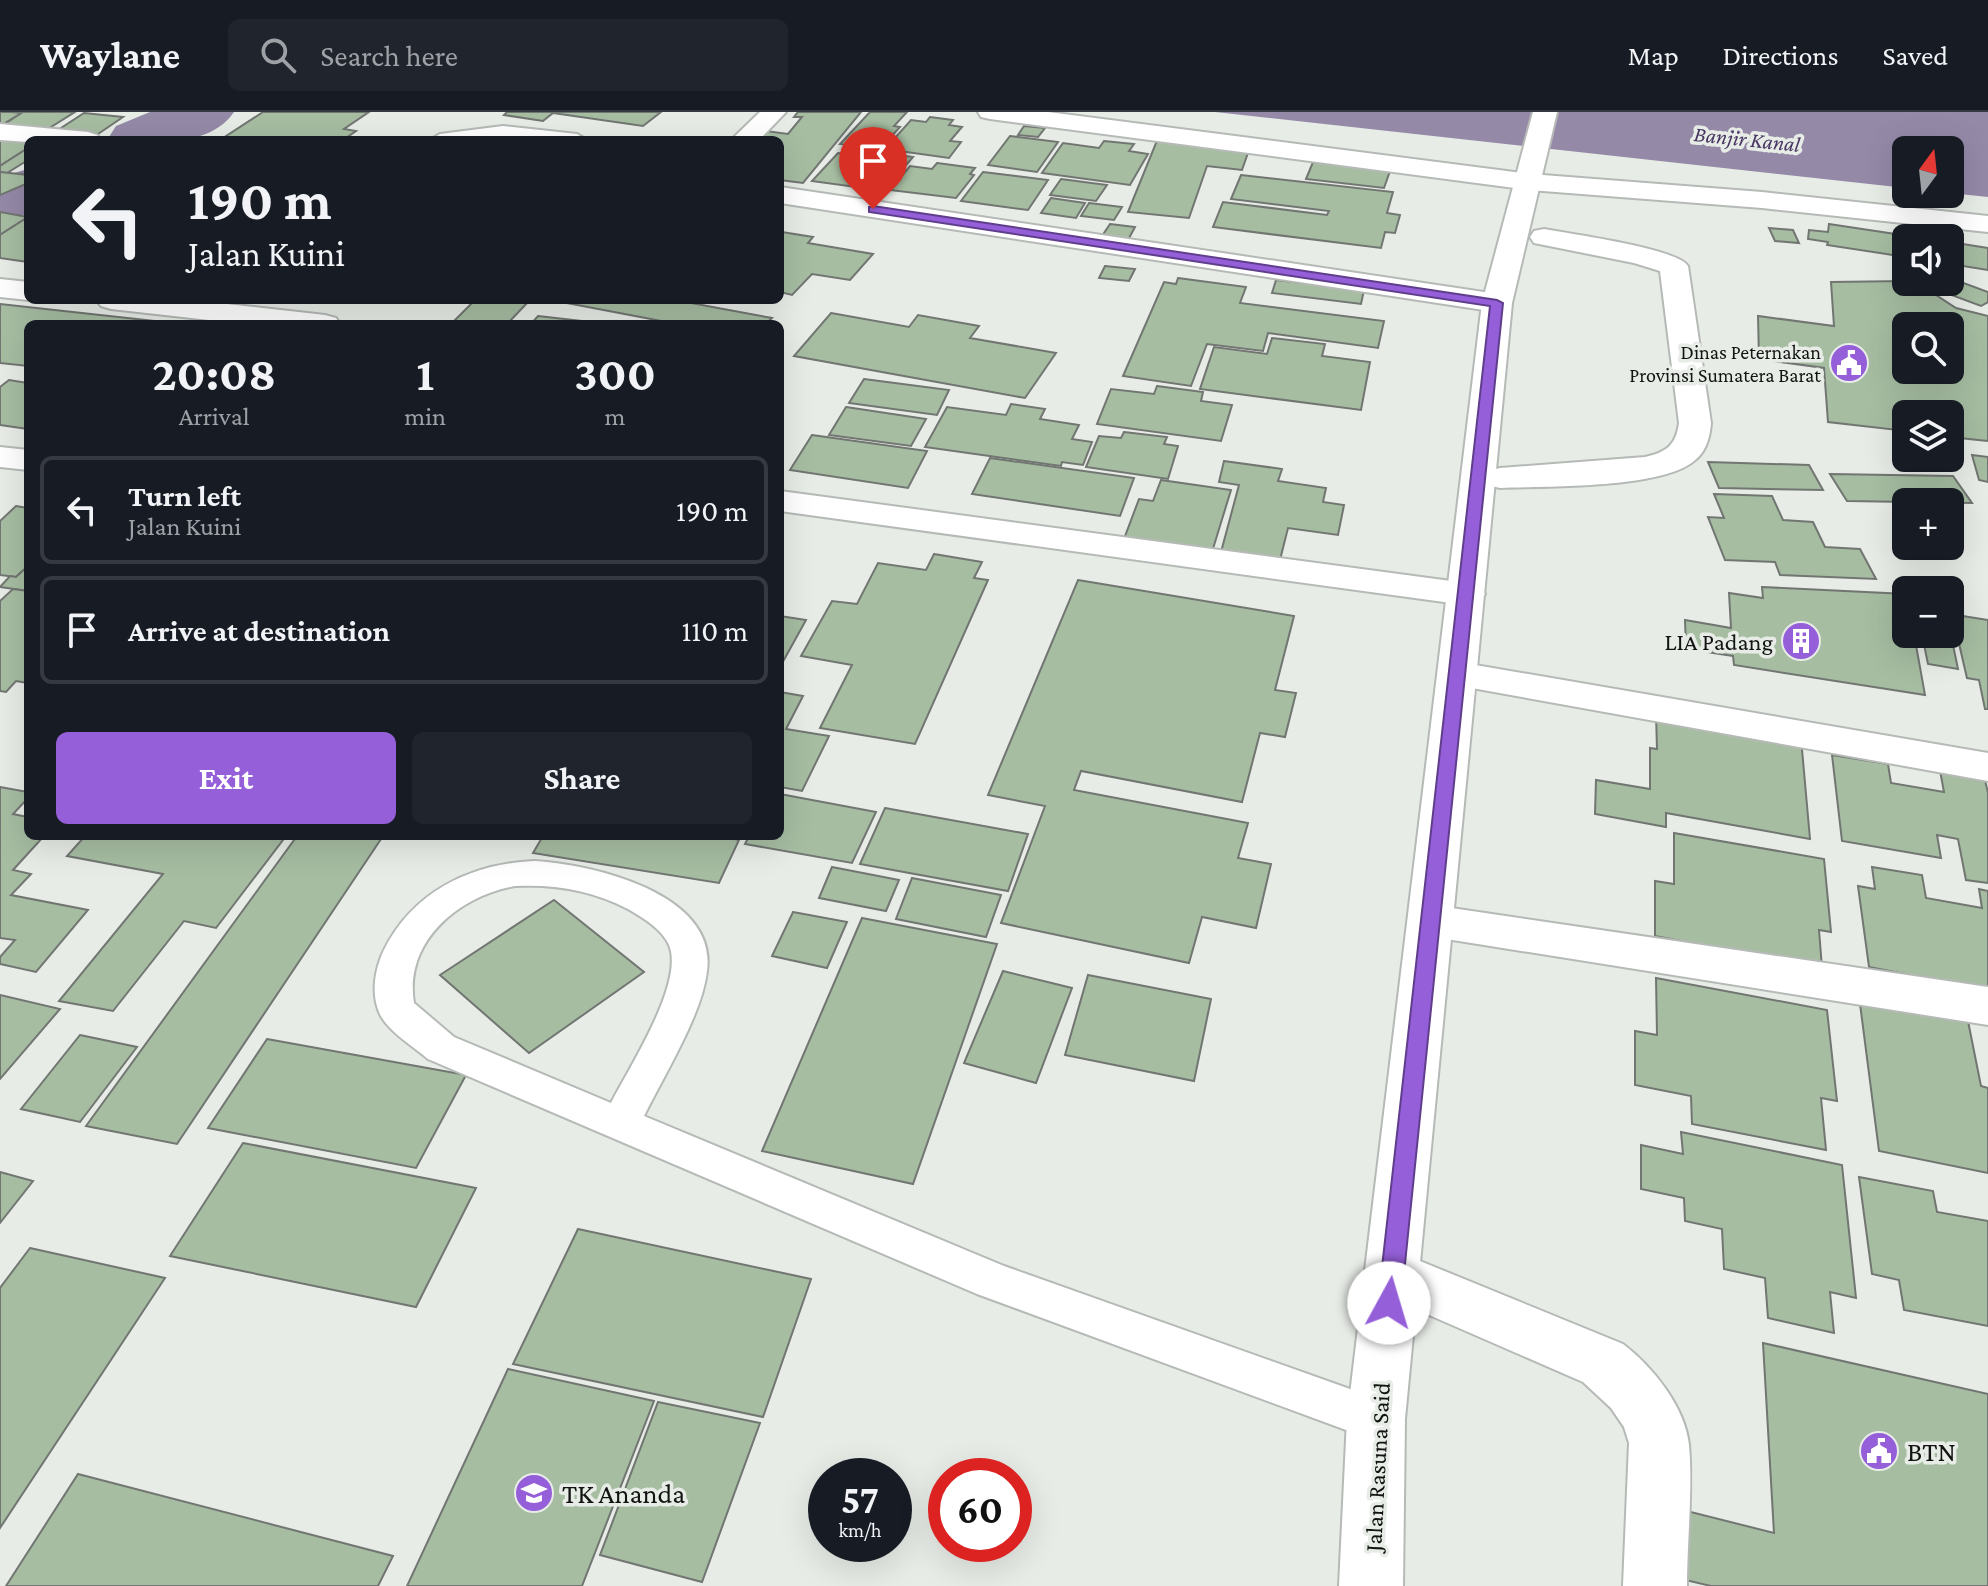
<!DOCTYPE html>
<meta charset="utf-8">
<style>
:root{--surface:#171b24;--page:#20242c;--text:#f1f3f6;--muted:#9ea1a6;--line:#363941;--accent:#945fd8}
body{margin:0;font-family:"Crimson Pro",serif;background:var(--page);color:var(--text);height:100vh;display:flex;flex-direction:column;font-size:30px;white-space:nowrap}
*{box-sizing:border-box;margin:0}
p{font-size:26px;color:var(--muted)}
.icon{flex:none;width:44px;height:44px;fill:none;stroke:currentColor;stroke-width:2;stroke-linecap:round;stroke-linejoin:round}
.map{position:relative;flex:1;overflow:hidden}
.sheet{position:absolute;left:24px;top:208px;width:760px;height:520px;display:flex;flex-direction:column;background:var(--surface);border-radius:12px;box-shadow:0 8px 32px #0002}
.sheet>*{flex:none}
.top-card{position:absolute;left:24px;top:24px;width:760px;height:168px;border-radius:12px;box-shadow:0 8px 32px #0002;background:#171b24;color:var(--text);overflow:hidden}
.needle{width:52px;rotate:15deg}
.tools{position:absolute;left:1892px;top:24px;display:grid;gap:16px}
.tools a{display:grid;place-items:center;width:72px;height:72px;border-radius:12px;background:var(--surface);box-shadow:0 8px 32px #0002;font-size:40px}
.speed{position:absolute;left:808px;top:1346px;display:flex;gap:16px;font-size:40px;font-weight:700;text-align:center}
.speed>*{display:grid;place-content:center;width:104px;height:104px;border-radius:50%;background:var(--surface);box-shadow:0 8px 32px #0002;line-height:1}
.speed small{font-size:20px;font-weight:400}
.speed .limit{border:12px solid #d22;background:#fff;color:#111}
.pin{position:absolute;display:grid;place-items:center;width:68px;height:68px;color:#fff;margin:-82px -34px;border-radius:50% 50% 50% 0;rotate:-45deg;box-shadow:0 0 8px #0007}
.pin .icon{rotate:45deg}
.me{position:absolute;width:88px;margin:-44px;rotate:6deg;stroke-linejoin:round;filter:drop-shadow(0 0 6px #0008)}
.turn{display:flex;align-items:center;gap:28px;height:168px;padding:0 32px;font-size:36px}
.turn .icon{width:104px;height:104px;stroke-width:2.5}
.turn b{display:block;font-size:56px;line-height:68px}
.eta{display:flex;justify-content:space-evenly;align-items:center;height:136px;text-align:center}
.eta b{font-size:48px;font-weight:700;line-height:56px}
.button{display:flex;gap:16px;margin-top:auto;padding:16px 32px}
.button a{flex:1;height:92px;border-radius:12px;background:var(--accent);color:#fff;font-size:32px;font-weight:700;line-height:92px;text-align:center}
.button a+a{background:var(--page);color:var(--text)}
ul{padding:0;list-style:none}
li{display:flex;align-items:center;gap:24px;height:108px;margin:0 16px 12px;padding:0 16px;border:4px solid var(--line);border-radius:12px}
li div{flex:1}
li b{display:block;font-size:30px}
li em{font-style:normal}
header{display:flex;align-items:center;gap:48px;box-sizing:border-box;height:112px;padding:0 40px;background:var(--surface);border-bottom:2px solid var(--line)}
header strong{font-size:38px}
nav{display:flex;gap:44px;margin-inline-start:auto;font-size:28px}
.search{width:560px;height:72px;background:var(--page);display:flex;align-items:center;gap:20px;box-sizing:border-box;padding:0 28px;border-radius:12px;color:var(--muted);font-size:30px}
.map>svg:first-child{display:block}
</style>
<header>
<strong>Waylane</strong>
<div class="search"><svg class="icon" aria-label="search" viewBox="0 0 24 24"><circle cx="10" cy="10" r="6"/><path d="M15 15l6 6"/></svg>Search here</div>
<nav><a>Map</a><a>Directions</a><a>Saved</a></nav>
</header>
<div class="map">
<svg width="1988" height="1474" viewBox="0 0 1988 1474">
<rect width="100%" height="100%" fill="#e8ece7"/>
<!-- water -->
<polygon fill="#9489a7" points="1215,0 1988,0 1988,85 1950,81 1950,38 1906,38 1906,76"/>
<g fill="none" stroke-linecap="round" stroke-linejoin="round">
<!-- river -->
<g fill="#9489a7" fill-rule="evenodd">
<path d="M150 0H234C207 39 149 28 107 28L116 14Z"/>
<polygon points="28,57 28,102 0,109 0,65"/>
</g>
</g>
<!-- building -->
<g fill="#a6bda2" stroke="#727672" stroke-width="2" fill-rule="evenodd">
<polygon points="0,0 11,0 22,1 0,14"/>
<polygon points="23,0 75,0 43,20 0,15"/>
<polygon points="263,0 369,0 344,17 356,19 343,28 220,28"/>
<polygon points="507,0 661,0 643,14 553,1 543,9 504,3"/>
<polygon points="798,0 861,0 803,71 780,68 780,28 755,28 766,19 788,22 802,5 794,5"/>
<polygon points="870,0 907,0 894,14 900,15 880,37 840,32"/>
<polygon points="84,1 123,5 98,22 58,18"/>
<polygon points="930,5 953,8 949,13 962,15 950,29 961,30 949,46 885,37 911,8 926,10"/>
<polygon points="1024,14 1045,16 1038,25 1018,23"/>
<polygon points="1010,24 1058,30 1037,60 988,53"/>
<polygon points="0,25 28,28 28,36 0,54"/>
<polygon points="1158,26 1250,35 1242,58 1207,54 1189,106 1128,100"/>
<polygon points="1104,29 1134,32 1129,39 1148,42 1130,73 1042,61 1063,31 1099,36"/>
<polygon points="28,36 28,48 7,61 0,60 0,54"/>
<polygon points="863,37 878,39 870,49 863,48 854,58 865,60 881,41 913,45 895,66 873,63 863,76 812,69 838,41 857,43"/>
<polygon points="1313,50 1390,59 1384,76 1306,67"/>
<polygon points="937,51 975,56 970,62 974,63 956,86 890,78 910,54 932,57"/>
<polygon points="0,60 28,63 28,71 0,83"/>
<polygon points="983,60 1048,68 1028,98 961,89"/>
<polygon points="1241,63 1393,80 1387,101 1400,103 1395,121 1385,120 1381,136 1213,115 1223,90 1327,103 1329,99 1231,87"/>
<polygon points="1061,67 1107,73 1096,89 1050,83"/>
<polygon points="1051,86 1085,91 1076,106 1041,101"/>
<polygon points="1089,91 1122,95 1114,108 1081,104"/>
<polygon points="0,100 28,105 0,123"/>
<polygon points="28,105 28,150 0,146 0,123"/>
<polygon points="1110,112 1135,115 1128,128 1102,124"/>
<polygon points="1829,112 1922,126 1906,126 1906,145 1827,133 1828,130 1808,127 1809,118 1828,120"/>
<polygon points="1769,116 1793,118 1799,131 1775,129"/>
<polygon points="782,120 813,125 808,131 873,142 850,168 812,162 792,183 780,180"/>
<polygon points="1950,130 1988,136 1988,158 1950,152"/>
<polygon points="1105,154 1135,157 1129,169 1099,166"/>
<polygon points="1178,166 1246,175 1240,191 1384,209 1378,236 1268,221 1263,239 1207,232 1191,274 1123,264 1164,170 1176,172"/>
<polygon points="1950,166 1988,180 1988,190 1981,194 1930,175 1938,170 1950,170"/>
<polygon points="1276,168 1364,178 1361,192 1272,181"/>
<path d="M1906 169 1916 170 1956 196 1988 204V329L1950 325V302H1906V319L1828 310 1824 256 1759 247 1758 204 1834 214 1831 170ZM1906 214H1950V258H1906Z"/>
<polygon points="475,188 530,188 507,212 451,212"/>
<polygon points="551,188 675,188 772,206 766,212 677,212"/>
<polygon points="0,192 182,212 28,212 28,254 0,251"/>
<polygon points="831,201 909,215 918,203 979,214 970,226 1056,241 1025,286 794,244"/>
<polygon points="538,204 591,210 531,212"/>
<polygon points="1272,226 1325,232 1322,244 1370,250 1361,298 1200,277 1214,235 1267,242"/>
<polygon points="864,267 949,278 937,303 849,291"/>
<polygon points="9,268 28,271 28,317 0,313 0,275"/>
<polygon points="1157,274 1203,280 1201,289 1232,293 1221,329 1097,312 1111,277 1154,282"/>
<polygon points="1011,292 1045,297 1040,307 1079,313 1072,327 1092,330 1083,353 1062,350 1061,354 925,335 947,295 1006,303"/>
<polygon points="846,295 926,307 911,334 829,323"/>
<polygon points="1124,320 1167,325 1164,332 1178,334 1168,367 1086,355 1099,324 1121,326"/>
<polygon points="812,323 927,339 908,376 790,358"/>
<polygon points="1972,343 1988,345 1988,370 1979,368"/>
<polygon points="990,346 1134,366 1120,404 972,382"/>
<polygon points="1224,349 1282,357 1278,369 1326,376 1323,390 1344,393 1338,423 1288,416 1280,448 1221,440 1239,373 1219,370"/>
<polygon points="1708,350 1809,353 1823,378 1719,376"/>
<polygon points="1830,362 1953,364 1972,391 1847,389"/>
<polygon points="1161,368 1231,378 1212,440 1124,427 1139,387 1153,389"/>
<polygon points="1714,382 1772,384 1783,408 1813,410 1825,435 1860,437 1876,467 1780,463 1775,450 1725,448 1708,405 1724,406"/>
<polygon points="16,394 28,396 28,454 16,465 0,463 0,409"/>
<polygon points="934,442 982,450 974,466 988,468 915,632 820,616 852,553 801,544 832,489 857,492 878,451 926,458"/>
<polygon points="28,454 28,479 0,475 10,464 16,465"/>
<polygon points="1078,468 1294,504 1275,578 1296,581 1285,625 1260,621 1242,690 1081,659 1074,678 1248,711 1238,746 1271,752 1256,816 1202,805 1189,851 1001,811 1045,694 988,683"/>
<polygon points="1762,475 1906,482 1906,522 1914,522 1925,583 1734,553 1733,544 1686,537 1685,508 1731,516 1729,481 1763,486"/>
<polygon points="13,477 28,479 28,571 16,569 6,580 0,579 0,489"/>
<polygon points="1950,502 1988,508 1988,597 1985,597 1979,568 1967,566 1957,523 1950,522"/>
<polygon points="780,504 806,508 780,555"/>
<polygon points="1922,523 1952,528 1958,557 1928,552"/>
<polygon points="780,580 803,584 786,617 829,624 802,679 780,675"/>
<polygon points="1656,603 1801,626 1810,727 1666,701 1666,715 1595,702 1596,668 1650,677 1650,636 1657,637"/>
<polygon points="1832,643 1888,652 1891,671 1944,680 1938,648 1982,655 1988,681 1988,771 1966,768 1958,727 1937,723 1941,746 1842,729"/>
<polygon points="0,675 28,680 28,686 13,702 28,705 28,724 44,724 13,758 31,762 11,783 88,798 36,860 0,852 0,845 15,828 0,826"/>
<polygon points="780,682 876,700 852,751 745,732 749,724 780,724"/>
<polygon points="885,696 1028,722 1008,779 860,752"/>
<polygon points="1674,721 1824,747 1831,820 1819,818 1822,856 1655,824 1655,769 1674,772"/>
<polygon points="85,724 286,724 216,816 184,809 113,899 59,889 163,762 67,744"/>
<polygon points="297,724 383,724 177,1032 86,1014"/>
<polygon points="543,724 722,724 739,728 719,771 533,741"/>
<polygon points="832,755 899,768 886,799 819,786"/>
<polygon points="1872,755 1922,763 1926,786 1982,796 1979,777 1988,779 1988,878 1869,855 1858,774 1875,777"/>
<polygon points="912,766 1001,783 986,825 896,807"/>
<polygon points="554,788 644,860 529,941 440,863"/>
<polygon points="793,800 847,810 827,856 772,844"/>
<polygon points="862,806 997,832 913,1072 762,1039"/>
<polygon points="1003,859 1072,876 1036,971 964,951"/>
<polygon points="1088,863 1211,887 1194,969 1065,943"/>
<polygon points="1656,866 1827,898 1837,989 1821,986 1826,1038 1692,1012 1691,984 1635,973 1635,919 1657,923"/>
<polygon points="0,883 60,897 0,967"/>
<polygon points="1859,884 1967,904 1981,974 1988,976 1988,1061 1879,1039"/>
<polygon points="80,923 137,935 80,1010 21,997"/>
<polygon points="267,927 466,963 416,1056 208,1016"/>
<polygon points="1681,1020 1842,1053 1856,1186 1830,1180 1834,1221 1768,1206 1765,1166 1724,1157 1722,1117 1685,1109 1684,1086 1641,1077 1641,1033 1683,1042"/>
<polygon points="243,1031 476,1076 416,1195 170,1144"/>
<polygon points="0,1060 33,1069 0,1111"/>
<polygon points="1859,1065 1933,1079 1937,1100 1988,1109 1988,1214 1904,1198 1899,1168 1872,1162"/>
<polygon points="578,1117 811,1167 763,1305 513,1252"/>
<polygon points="30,1136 165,1166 0,1416 0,1176"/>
<polygon points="1763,1231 1988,1282 1988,1474 1711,1474 1681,1467 1679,1397 1774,1421"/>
<polygon points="508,1257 654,1289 582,1474 407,1474"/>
<polygon points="658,1290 760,1311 702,1470 600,1443"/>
<polygon points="78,1362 393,1444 378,1474 6,1474"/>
</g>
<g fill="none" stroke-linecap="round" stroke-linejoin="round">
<!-- service casing -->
<g stroke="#b6bab6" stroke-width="4">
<g id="service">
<polygon points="503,14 577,22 587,28 430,28 440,22"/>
<path d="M534 749C591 752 718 781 707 859 702 903 664 963 644 1004L1004 1154 1392 1292 1399 1307 1392 1322 1376 1329 977 1182 428 947C413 934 386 918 379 900 371 881 375 858 383 840 412 780 470 752 534 749ZM515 774C555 772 592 778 628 797 642 805 662 817 669 833 685 870 629 956 611 991L454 925 414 891C404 829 459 784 515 774Z"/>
</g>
</g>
<!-- minor casing -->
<g stroke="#b6bab6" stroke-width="4">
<g id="minor">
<polygon points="760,0 786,0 759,28 731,28"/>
<polygon points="978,0 1048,0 1530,62 1762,80 1988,104 1988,120 1762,96 1530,78 990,7 981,5"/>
<polygon points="0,12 88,20 97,23 101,28 28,30 0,28"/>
<polygon points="780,75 1497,182 1508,185 1512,191 1508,197 1497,200 780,91"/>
<path d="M1544 117C1570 122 1676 136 1688 154L1711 311C1710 325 1706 340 1694 349 1660 377 1546 374 1500 376L1488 373 1483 366 1488 359 1500 356 1645 345C1667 340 1676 333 1679 311L1660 159 1634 151 1534 131 1530 125 1534 119Z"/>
<polygon points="0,167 28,170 28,188 0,185"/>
<polygon points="96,188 191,188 325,203 336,206 340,212 245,212 111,197 101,194"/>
<polygon points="0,335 28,338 28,358 0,355"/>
<polygon points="780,379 1466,471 1479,474 1485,482 1479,490 1466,493 780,399"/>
<polygon points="1458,550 1988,641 1988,669 1444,571 1438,562 1444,553"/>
<polygon points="1431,793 1988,875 1988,913 1415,822 1408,810 1415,798"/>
<path d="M1393 1138 1623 1232C1653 1255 1685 1295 1689 1333 1693 1377 1687 1429 1687 1474H1623L1629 1331 1624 1315 1611 1296 1583 1270 1374 1179 1365 1162 1374 1145Z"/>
</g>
</g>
<!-- primary casing -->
<g stroke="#b6bab6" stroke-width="4">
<polygon id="primary" points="1533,0 1557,0 1512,191 1405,1307 1403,1474 1339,1474 1347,1307 1482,191"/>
</g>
<!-- service -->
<use href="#service" fill="#fff" fill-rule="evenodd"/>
<!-- minor -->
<use href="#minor" fill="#fff" fill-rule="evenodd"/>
<!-- primary -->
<use href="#primary" fill="#fff" fill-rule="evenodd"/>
</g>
<!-- route -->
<polygon fill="#945fd8" stroke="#603e8c" stroke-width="2" points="873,94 1497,188 1503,191 1401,1191 1398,1198 1389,1201 1381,1198 1378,1191 1490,194 869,100 869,95"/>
<!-- icons -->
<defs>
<g id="civic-disc" transform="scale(2)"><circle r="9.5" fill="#945fd8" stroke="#e8ece7"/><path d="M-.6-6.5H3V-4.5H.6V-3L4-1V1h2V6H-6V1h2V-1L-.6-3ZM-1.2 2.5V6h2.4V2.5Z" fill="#fff"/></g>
<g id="building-disc" transform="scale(2)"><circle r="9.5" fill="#945fd8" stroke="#e8ece7"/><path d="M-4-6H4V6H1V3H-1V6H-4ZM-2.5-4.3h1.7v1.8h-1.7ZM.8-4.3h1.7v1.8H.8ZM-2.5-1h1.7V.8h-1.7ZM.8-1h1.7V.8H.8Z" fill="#fff"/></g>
<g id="school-disc" transform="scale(2)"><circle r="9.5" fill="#945fd8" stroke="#e8ece7"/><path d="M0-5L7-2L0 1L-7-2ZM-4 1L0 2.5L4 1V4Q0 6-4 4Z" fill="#fff"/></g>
</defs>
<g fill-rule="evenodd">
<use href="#civic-disc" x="1849" y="251"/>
<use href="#building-disc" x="1801" y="529"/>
<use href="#civic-disc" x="1879" y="1339"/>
<use href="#school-disc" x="534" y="1381"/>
</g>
<g text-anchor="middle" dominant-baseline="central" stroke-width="7" stroke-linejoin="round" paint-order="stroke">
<!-- far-poi labels -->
<g font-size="20" fill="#121412" stroke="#e8ece7" text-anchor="end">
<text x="1821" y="240">Dinas Peternakan<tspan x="1821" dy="23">Provinsi Sumatera Barat</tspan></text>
</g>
<!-- far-water labels -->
<g font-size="22" font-style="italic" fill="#483662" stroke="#e8ece7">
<text transform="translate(1747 27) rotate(6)">Banjir Kanal</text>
</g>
<!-- poi labels -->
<g font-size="24" fill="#121412" stroke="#e8ece7" text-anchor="end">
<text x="1773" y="529">LIA Padang</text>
</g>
<!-- street labels -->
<g font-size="24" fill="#121412" stroke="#e8ece7">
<text transform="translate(1377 1355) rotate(-87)">Jalan Rasuna Said</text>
</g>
<!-- near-poi labels -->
<g font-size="28" fill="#121412" stroke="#e8ece7" text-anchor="start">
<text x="1907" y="1339">BTN</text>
<text x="562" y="1381">TK Ananda</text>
</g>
</g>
</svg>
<div class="tools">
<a><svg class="needle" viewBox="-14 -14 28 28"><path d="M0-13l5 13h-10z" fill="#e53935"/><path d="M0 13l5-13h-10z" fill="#9ea1a6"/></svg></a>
<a><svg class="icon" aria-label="sound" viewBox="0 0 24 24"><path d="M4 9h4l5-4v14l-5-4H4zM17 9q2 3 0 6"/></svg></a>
<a><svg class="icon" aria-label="search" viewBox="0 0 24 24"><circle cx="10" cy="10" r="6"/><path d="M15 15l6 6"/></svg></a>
<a><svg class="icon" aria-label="layers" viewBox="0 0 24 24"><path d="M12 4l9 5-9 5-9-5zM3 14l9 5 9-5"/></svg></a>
<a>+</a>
<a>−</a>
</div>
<div class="speed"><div>57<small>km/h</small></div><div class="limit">60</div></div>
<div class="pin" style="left:873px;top:97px;background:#d93025"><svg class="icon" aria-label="arrive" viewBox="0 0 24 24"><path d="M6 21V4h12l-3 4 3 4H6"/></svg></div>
<svg class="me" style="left:1389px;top:1191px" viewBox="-20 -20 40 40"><circle r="19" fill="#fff"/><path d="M0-13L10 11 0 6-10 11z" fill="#945fd8"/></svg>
<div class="top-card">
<div class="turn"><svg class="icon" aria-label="left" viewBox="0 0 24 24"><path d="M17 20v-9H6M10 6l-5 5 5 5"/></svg><div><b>190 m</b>Jalan Kuini</div></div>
</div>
<section class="sheet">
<div class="eta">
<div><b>20:08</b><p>Arrival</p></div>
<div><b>1</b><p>min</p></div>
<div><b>300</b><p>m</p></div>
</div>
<ul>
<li><svg class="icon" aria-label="left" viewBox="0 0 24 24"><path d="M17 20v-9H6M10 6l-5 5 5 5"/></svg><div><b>Turn left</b><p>Jalan Kuini</p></div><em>190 m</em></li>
<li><svg class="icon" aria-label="arrive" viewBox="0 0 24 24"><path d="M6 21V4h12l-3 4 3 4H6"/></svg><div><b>Arrive at destination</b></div><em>110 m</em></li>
</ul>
<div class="button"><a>Exit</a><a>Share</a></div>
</section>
</div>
